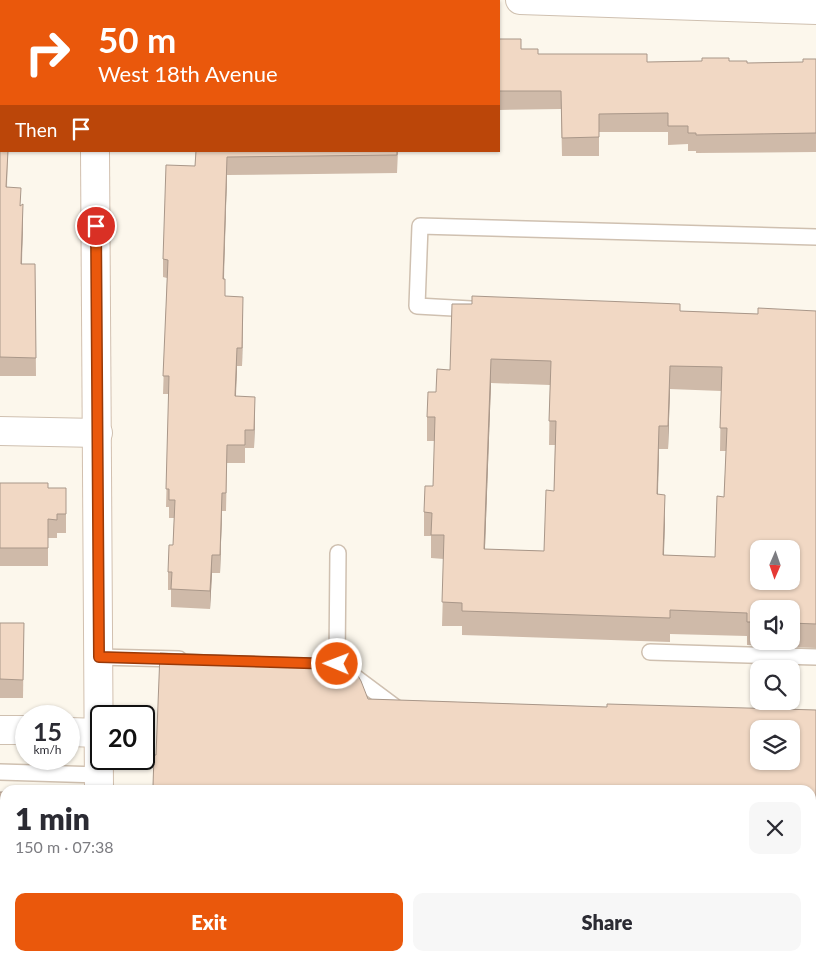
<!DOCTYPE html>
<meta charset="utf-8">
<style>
:root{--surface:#fff;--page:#f7f7f7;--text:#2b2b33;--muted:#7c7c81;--accent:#ea580c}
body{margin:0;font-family:Lato,sans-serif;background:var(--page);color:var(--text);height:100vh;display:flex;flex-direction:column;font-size:19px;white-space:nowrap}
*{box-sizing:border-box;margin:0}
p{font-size:16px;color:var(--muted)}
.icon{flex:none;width:28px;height:28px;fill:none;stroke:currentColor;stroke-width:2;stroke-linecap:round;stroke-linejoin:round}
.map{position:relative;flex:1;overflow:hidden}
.drawer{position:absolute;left:0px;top:785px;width:816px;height:176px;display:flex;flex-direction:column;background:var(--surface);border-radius:15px 15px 0 0;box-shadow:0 1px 4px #0004}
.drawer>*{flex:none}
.banner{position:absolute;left:0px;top:0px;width:500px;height:152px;box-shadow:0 1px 4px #0004;background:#ea580c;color:#fff;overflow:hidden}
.needle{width:32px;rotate:182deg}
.controls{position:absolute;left:750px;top:540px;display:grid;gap:10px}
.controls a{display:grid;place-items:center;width:50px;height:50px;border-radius:10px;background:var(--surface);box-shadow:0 1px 4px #0004;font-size:25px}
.speed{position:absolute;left:15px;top:705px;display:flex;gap:10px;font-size:25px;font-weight:700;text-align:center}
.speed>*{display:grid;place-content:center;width:65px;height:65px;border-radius:50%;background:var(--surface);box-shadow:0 1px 4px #0004;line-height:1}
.speed small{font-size:12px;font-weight:400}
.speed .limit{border:2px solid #111;border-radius:8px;background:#fff;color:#111}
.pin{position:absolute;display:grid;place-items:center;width:42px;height:42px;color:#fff;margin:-21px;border:2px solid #fff;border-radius:50%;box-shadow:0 1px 5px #0007}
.me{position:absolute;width:55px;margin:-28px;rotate:271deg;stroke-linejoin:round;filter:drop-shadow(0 0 4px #0008)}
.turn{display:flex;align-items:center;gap:18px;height:105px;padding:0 15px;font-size:22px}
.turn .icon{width:65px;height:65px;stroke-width:2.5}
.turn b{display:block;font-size:35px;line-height:42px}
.then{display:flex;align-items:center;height:48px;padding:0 15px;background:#0003;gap:10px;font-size:19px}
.round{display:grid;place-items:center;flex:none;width:52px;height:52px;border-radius:10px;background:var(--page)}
.head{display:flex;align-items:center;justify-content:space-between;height:85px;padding:0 15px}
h1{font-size:30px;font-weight:800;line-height:38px}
.button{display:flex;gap:10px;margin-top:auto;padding:10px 15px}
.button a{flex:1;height:58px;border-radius:10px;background:var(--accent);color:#fff;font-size:20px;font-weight:800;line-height:58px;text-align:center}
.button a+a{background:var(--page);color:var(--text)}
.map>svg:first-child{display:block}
</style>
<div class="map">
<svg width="816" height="961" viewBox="0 0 816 961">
<rect width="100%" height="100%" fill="#fcf7ec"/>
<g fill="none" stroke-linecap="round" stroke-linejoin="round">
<!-- lane casing -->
<g stroke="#cfc0b0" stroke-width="18">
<g id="lane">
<polyline points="471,309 417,306 420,226 816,237"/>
<polyline points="650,652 816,657"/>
<polyline points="99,657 179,659"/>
<polyline points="337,664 338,553"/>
<polyline points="347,671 402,712"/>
<polyline points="0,772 100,775"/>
<polyline points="17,961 17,956"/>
<polyline points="160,961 160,956"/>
<polyline points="470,961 470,956"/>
<polyline points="632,961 633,956"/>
<polyline points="705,961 705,956"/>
</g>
</g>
<!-- street casing -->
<g stroke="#cfc0b0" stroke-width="30">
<g id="street">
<polyline points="520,0 816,10"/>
<polyline points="0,431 98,433"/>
<polyline points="0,730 26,730"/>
<polyline points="69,732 100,733"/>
</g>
</g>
<!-- secondary casing -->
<g stroke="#d2c0af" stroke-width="30">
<g id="secondary">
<polyline points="94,0 94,1"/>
<polyline points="95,151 99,790"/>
<polyline points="98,961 98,956"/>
</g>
</g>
<!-- lane -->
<use href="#lane" stroke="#fff" stroke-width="15"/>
<!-- street -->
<use href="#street" stroke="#fff" stroke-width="28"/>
<!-- secondary -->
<use href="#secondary" stroke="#fff" stroke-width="28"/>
</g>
<!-- wall -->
<g fill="#cfbaa9" fill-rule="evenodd">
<polygon points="0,0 26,0 26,1 1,1 1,151 8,151 7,187 21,206 23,223 22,264 35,264 36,376 0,376"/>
<polygon points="499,39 521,49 538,54 647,62 729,61 747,63 803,62 816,59 816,152 696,153 696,151 688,151 688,144 668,145 668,132 599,132 599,156 562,156 561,109 499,110"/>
<polygon points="196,151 398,151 397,173 227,175 224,279 225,296 243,315 242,366 237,366 236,396 255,415 254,448 245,448 245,463 227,463 226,511 222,511 220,573 212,573 210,609 171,607 171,590 168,590 168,572 173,545 174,518 169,518 169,507 166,507 169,394 163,394 167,278 163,277 163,259 195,166"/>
<path d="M680 311 758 314 816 311V648L747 645V636L670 634V642L462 635V626H442L444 559 431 558V536H424V512L433 486 435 441H427V417L436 392 450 370ZM491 383 550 385 549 445H555L554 491 544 551 485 549ZM670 389 721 391 720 451H726L724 497 715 557 664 555 665 518 658 494 659 449H668ZM759 609H791V641H759Z"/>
<polygon points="0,483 48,488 66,488 66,533 57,533 57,538 48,538 48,566 0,566"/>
<polygon points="0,623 24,623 23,698 0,698"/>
<polygon points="368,699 607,707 816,710 811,790 153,790 154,755 156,755"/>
<rect x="0" y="792" width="5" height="72"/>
</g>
<!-- shaded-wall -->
<g fill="#a99789">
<polygon points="227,157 227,175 223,297 223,279"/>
<polygon points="23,204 23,223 21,282 21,264"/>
<polygon points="243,297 243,315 242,366 242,348"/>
<polygon points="237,348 237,366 235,414 235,396"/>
<polygon points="491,359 491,383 484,573 484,549"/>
<polygon points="670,366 670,389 668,449 668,426"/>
<polygon points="255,397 255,415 254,448 254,430"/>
<polygon points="659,426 659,449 657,518 657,494"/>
<polygon points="222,493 222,511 220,573 220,555"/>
<polygon points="665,495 665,518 663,579 663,555"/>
<polygon points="212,555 212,573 210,609 210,591"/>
</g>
<!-- building -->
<g fill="#f1d8c4" stroke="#a99789" fill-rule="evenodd">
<polygon points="0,0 4,0 4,1 1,1 1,151 8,151 6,187 21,188 20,206 23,204 21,264 35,264 36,358 0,357"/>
<polygon points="499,39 521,39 521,49 538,49 538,54 647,54 647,62 702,61 702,58 729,58 729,61 747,61 747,63 803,62 803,59 816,59 816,133 696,135 696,133 688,133 688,126 668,126 668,113 599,114 599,137 562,138 561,91 499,91"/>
<polygon points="196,151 397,151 397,155 227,157 223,279 225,279 225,296 243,297 242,348 237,348 235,396 255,397 254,430 245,430 245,445 227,445 226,493 222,493 220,555 212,555 210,591 171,589 172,572 168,572 169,545 173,545 175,500 169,500 169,489 166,489 169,376 163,376 168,260 163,259 166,165 195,166"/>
<path d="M472 296 680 304V311L758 314V308L816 311V624L791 623V609H759V622H747V613L670 610V618L462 611V603L442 602 444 535H431L432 513 424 512 425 486H433L435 417H427L428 392H436L437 369 450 370 452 304H472ZM491 359 551 361 549 421H556L554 491 546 490 544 551 484 549ZM670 366 722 367 720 428H727L724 497 717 496 715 557 663 555 665 495 657 494 659 426H668ZM759 549H791V581H759Z"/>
<polygon points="0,483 48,483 48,488 66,488 66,514 57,514 57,520 48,519 48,548 0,548"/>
<polygon points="0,623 24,623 23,680 0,679"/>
<path d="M160 653 334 659 347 665 357 674 361 681 368 699 607 707V704L816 710V961H740V956H811V790H320L194 786V787L153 786 154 755H156ZM759 729H791V761H759Z"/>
<rect x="0" y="792" width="5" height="49"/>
<polygon points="177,956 308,956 308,961 176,961"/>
</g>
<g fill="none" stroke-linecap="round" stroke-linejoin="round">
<!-- route casing -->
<g stroke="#983908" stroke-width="12">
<polyline id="route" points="96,226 99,657 337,664"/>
</g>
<!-- route -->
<use href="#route" stroke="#ea580c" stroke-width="9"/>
</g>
</svg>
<div class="controls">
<a><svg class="needle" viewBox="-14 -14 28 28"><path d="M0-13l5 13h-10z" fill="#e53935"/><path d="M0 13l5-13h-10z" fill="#7c7c81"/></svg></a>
<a><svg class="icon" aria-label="sound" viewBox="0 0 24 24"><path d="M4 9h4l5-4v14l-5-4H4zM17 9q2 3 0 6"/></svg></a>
<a><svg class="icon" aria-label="search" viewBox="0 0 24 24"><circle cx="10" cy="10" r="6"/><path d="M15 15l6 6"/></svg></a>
<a><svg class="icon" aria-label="layers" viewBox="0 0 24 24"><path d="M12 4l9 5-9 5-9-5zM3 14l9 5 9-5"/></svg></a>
</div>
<div class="speed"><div>15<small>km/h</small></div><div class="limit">20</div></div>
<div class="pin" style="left:96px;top:226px;background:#d93025"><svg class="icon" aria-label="arrive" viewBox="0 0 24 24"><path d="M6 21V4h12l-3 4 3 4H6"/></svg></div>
<svg class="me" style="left:337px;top:664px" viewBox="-20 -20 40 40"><circle r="17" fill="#ea580c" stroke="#fff" stroke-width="3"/><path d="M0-11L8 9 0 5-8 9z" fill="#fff"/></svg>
<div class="banner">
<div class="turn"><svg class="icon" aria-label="right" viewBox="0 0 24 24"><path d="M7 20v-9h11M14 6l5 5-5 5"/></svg><div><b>50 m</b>West 18th Avenue</div></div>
<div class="then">Then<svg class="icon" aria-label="arrive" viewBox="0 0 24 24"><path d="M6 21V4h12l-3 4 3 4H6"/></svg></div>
</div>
<section class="drawer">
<div class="head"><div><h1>1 min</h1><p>150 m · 07:38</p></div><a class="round"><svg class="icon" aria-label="close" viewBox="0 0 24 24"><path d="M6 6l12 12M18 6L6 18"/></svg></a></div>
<div class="button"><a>Exit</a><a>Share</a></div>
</section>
</div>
